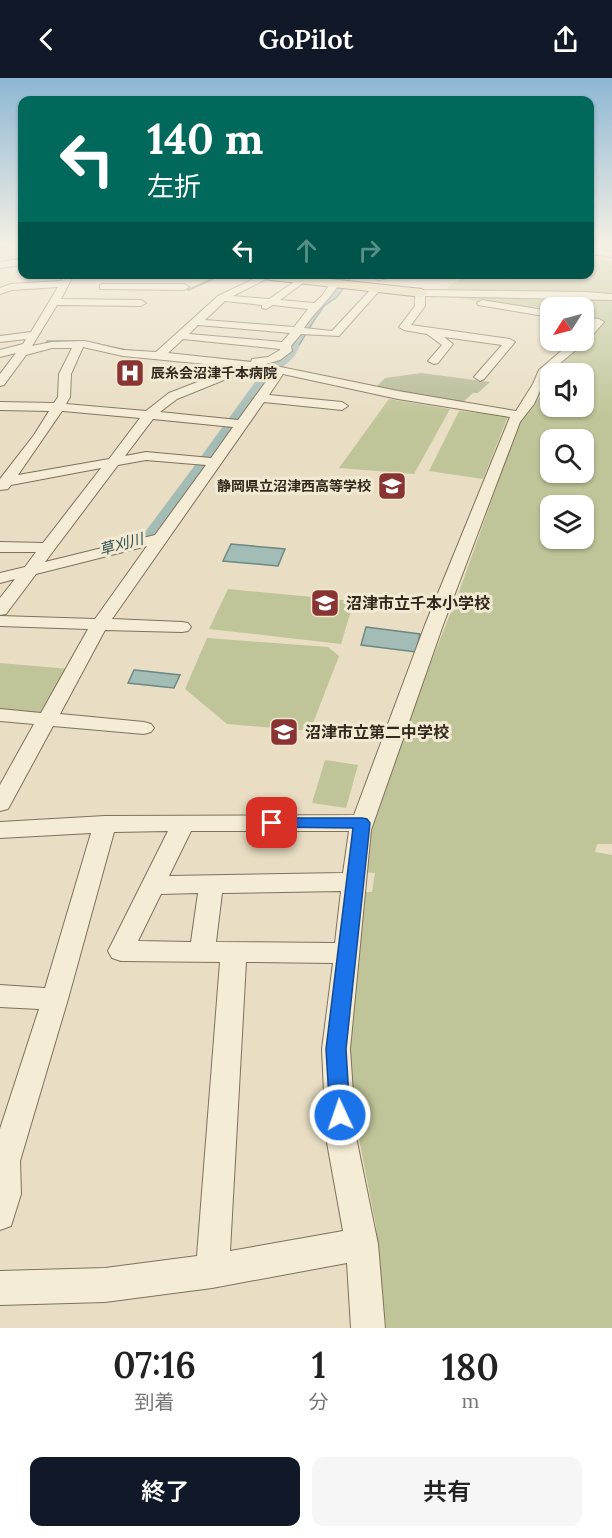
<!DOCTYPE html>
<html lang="ja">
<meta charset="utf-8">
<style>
:root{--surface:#fff;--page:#f6f6f6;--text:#222;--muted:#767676;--accent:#111827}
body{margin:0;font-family:Lora,"Noto Sans JP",serif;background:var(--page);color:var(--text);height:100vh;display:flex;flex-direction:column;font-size:22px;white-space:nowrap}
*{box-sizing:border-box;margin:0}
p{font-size:20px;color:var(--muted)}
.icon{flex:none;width:33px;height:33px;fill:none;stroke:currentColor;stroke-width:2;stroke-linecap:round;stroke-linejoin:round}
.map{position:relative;height:1250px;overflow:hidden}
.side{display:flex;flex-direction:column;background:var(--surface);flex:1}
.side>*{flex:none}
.banner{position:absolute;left:18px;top:18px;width:576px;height:183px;border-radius:12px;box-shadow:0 2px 4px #0004;background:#00695c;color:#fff;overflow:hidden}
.needle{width:39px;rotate:234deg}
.fabs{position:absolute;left:540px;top:219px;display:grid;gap:12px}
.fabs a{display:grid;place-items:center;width:54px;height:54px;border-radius:12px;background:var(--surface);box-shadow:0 2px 4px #0004;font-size:30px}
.pin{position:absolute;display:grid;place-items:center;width:51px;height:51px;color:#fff;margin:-26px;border-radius:12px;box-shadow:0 3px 9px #0006}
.me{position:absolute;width:66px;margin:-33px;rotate:357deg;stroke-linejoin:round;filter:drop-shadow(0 0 4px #0008)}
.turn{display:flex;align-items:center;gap:21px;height:126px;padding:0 30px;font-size:27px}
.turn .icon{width:78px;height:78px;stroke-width:2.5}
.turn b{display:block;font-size:42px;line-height:51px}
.lanes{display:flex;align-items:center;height:57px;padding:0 30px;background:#0003;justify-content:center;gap:30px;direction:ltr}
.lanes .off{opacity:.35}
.eta{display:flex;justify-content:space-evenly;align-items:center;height:102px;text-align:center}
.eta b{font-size:36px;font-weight:600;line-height:42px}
.button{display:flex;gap:12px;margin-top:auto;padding:12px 30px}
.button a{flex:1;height:69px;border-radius:12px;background:var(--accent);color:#fff;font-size:24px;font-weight:600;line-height:69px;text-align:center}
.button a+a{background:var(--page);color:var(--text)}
header{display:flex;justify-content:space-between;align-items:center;height:78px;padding:0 30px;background:var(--accent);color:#fff;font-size:27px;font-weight:600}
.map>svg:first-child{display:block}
</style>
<header><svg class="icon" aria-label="back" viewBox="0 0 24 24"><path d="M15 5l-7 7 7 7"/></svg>GoPilot<svg class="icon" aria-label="share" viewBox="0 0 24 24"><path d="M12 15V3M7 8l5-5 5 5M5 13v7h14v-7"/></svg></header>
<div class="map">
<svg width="612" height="1250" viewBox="0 0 612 1250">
<rect width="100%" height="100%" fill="#e9dec3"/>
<!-- green -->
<g fill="#bfc598" fill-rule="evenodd">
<path d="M590 179 612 183V766H597L595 774 612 777V1250H386L376 1148 347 999 361 814H372L375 795 363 794 368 752 387 694 459 514 522 337 543 316 550 299V328H584V296L552 295 584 262V230H550V239L455 219 447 209 468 197 590 196ZM550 362H584V394H550ZM550 428H584V460H550Z"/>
<polygon points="389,321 450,331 414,396 339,390"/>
<polygon points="459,333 508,338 483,401 429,393"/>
<polygon points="228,511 354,523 341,566 209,551"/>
<polygon points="207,560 328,569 339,578 310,653 227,646 185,611"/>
<polygon points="0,585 70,591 42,635 0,631"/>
<polygon points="325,682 358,687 346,730 312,725"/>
</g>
<!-- cemetery -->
<polygon fill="#b5bb96" points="421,295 490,304 478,315 473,315 464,323 456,325 375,310 385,300"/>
<!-- water -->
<g fill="#a4bcb6" stroke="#6c8983" stroke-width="1.5">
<path d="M348 197H353L337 219 324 228 315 241 293 277 279 288C200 286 123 270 45 266L47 263H82L127 272 267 285 293 262 319 228 328 222 336 209Z"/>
<polygon points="231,466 285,471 278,488 223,483"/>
<polygon points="366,549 420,556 416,574 361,567"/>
<polygon points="134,592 135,592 180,597 174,610 128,605"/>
</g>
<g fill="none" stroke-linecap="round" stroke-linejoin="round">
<!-- stream -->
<polyline stroke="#6c8983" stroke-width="2" points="188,212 217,199"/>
<!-- river -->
<polygon fill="#a4bcb6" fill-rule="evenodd" points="293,264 300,268 294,279 276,295 159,462 119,475 112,473 109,469 112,465 145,454 198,383 202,382 200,380 266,289 283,274 288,265"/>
<!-- minor casing -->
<g stroke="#81705b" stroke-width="2">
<g id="minor">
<polygon points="2,166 11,166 11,167 7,170"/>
<polygon points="590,170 612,173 612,179 590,176"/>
<polygon points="22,181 22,187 0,190 0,184"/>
<path d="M65 196H74L61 221 141 222 146 225 141 228 57 227 32 268 52 264 85 263 123 272 156 274 218 218 264 196 270 199 233 218 269 221 300 200 305 203 303 205 280 222 314 225 322 218 331 204H337L339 206C329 223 314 234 304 250L332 253 373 209H379V213L339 258 301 256 291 268 292 273 280 282 266 286 398 313 516 333 533 306 539 292 574 262H584V254L591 246 584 245V239L599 241 604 244 588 262 548 295 534 326 520 344 443 547 371 752 350 971 356 1059 378 1166 385 1250H351L347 1185 212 1210 105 1224 0 1227V1193L105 1190 197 1178 220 884 121 883 112 880 108 873 168 753 114 754 68 921 20 1083 21 1116 11 1148 0 1152V1051L39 931 0 929V907L45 910 91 755 0 760V744L105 738 354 737 425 547 510 339 398 321 283 296 269 317 342 324 348 328 342 332 264 324 112 541 182 544 188 545 191 549 188 553 182 554 105 552 60 636 144 644 151 646 154 650 151 654 144 656 53 648 8 731 0 733V707L34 646 0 643V631L41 635 88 551 0 548V538L95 541 147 468 36 496 6 536 0 537V520L15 501 0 505V495L25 489 36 474H0V464L43 465 101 390 11 407 8 411 0 412V401L34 357 49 333 0 332V324L54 325 58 319 59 296 72 270H52L26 277 4 307 0 308V296L16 275 0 279V272L23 266 26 261 0 264V258L31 254 58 209 12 212 0 216V210L11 206 61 203ZM225 223 262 227V230L266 231 273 227 308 231 294 249 205 242ZM198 247 290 255 282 264 189 256ZM183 261 280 271V272L268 279 252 281 251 284 168 275ZM83 269 123 278 236 289 169 315 146 333 66 326 70 319 71 296ZM251 291 273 294 238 342 160 334 177 321ZM62 333H63L140 340 109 381 18 397ZM153 341 233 349 211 380 146 374 125 378ZM146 382 206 387 155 457 45 484 118 387ZM191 753H349L343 795 169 798ZM341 813 335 865 216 864 222 815ZM198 815 191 864 138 863 161 816ZM246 884 333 885 322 971 326 1059 343 1153 230 1173Z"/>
<polygon points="377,196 410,196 378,202 373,199"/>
<polygon points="103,206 184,206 189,209 184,212 100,211 100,207"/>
<path d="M422 212 586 214 612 216V222L425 218V228L411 247 510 261 515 264 484 301 480 303 474 299 502 267 444 259 453 266 438 285 434 286 428 283 442 267 427 256 404 252 399 249 415 228C414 221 415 214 422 212Z"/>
<polygon points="482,222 550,233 550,239 478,227 477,225"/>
</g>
</g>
<!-- major casing -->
<g stroke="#4f3f2f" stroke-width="2">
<polygon id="major" points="241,196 283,196 422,211 428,215 422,219 246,199"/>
</g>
<!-- minor -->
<use href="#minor" fill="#f4ecd5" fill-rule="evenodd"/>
<!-- major -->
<use href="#major" fill="#e8d39e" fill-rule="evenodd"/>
</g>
<!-- sky -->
<linearGradient id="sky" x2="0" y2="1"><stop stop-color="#8db7d4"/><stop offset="0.49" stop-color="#f5f0e4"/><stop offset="1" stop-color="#f5f0e4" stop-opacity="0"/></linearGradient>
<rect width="612" height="341" fill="url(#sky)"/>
<!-- route -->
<polygon fill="#1a73e8" stroke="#114b97" stroke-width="1.5" points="272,740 362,740 367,741 370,745 346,971 350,1037 347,1043 340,1046 333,1043 330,1037 326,971 353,750 267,749 265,745 267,742"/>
<!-- icons -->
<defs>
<g id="hospital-square" transform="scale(1.5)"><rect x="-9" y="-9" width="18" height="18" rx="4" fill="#893432" stroke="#f1e9d1"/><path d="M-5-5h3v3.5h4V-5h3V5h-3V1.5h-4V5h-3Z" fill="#fff"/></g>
<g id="school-square" transform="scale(1.5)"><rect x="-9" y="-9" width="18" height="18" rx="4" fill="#893432" stroke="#f1e9d1"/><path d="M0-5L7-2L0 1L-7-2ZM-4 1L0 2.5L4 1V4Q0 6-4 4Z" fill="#fff"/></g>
</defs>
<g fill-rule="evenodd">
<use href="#hospital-square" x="130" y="295"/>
<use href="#school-square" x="392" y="408"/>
<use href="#school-square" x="325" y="525"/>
<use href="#school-square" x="284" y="654"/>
</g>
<g text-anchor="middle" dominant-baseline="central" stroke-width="6" stroke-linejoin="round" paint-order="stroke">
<!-- far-poi labels -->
<g font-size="14" font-weight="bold" fill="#32281e" stroke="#f1e9d1" text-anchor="start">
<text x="151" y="295">辰糸会沼津千本病院</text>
<text x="371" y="408" text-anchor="end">静岡県立沼津西高等学校</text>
</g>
<!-- far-water labels -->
<g font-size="15" font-style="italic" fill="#2f504f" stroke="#f1e9d1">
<text transform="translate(121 466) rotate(-15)">草刈川</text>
</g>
<!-- poi labels -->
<g font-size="16" font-weight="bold" fill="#32281e" stroke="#f1e9d1" text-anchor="start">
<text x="346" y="525">沼津市立千本小学校</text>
<text x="305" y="654">沼津市立第二中学校</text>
</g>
</g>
</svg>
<div class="fabs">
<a><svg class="needle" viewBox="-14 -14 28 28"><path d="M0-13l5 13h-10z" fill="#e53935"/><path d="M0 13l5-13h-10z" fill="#767676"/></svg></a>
<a><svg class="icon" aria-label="sound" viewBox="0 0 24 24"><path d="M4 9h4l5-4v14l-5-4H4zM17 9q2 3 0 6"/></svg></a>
<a><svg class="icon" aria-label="search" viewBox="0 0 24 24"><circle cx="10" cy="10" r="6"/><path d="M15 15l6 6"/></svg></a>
<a><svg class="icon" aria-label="layers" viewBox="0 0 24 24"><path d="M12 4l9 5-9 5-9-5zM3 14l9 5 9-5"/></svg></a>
</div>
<div class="pin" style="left:272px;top:745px;background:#d93025"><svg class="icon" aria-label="arrive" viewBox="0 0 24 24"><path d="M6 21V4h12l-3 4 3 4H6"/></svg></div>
<svg class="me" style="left:340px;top:1037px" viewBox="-20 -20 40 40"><circle r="17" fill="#1a73e8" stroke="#fff" stroke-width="3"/><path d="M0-11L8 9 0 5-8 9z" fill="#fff"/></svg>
<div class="banner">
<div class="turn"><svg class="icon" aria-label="left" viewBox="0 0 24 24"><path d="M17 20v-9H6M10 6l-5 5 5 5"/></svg><div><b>140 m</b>左折</div></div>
<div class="lanes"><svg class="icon" aria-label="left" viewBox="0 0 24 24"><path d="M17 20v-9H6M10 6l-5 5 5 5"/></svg><svg class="icon off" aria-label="ahead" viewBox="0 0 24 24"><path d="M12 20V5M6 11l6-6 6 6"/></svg><svg class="icon off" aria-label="right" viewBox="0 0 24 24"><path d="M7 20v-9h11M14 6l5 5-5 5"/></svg></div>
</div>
</div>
<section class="side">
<div class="eta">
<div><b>07:16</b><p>到着</p></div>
<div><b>1</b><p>分</p></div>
<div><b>180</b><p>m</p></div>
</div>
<div class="button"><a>終了</a><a>共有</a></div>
</section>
